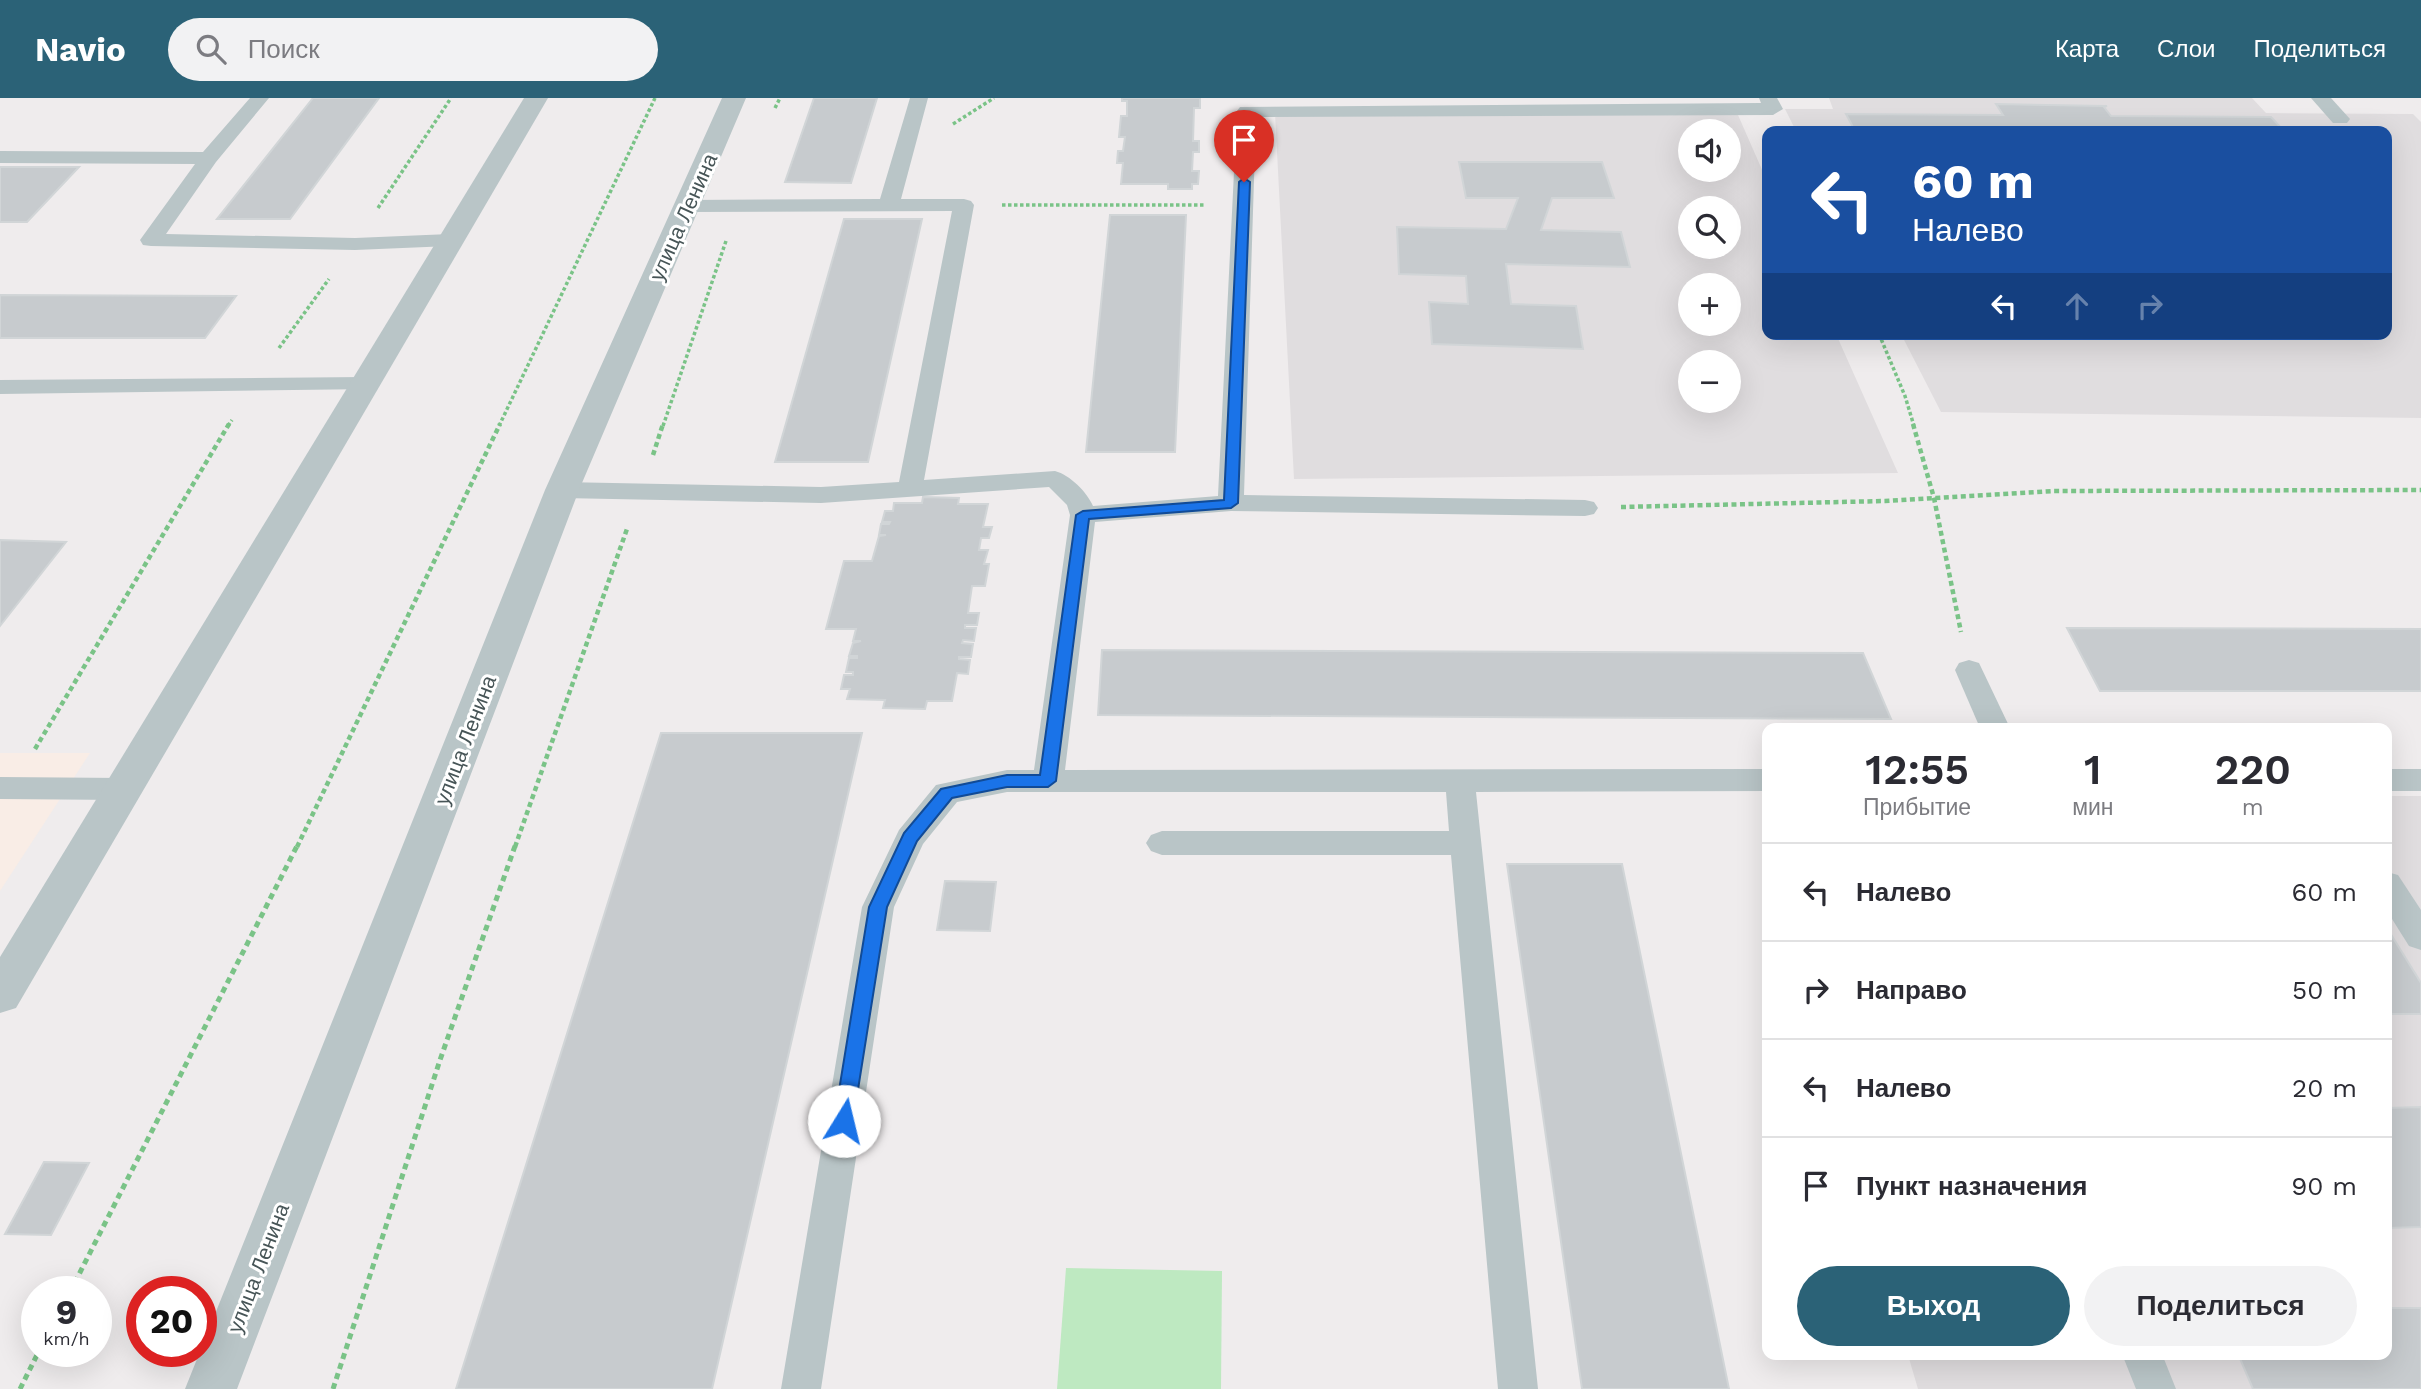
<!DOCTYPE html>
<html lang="ru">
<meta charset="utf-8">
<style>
:root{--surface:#fff;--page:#f2f2f3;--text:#2b2b33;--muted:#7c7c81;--line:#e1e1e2;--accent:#2b6277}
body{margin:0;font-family:"Work Sans",sans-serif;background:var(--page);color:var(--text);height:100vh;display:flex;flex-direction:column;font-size:26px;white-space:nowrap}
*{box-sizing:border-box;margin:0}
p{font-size:23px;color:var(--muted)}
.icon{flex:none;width:38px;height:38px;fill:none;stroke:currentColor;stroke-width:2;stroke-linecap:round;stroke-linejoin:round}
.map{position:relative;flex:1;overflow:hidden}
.sheet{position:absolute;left:1762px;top:625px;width:630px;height:637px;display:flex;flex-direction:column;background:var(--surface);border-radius:14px;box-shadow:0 7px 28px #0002}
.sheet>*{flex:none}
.banner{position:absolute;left:1762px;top:28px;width:630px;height:214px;border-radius:14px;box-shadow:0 7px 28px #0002;background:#1a4fa0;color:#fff;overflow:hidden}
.fabs{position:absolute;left:1678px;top:21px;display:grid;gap:14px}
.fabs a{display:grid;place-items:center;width:63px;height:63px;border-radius:50%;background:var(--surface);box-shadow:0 7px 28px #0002;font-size:35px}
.speed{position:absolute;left:21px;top:1178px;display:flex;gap:14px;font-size:35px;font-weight:700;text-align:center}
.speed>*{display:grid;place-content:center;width:91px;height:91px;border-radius:50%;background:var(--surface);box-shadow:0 7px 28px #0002;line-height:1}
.speed small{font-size:18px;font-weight:400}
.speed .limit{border:10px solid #d22;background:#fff;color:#111}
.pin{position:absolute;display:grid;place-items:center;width:60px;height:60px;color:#fff;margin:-72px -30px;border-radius:50% 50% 50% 0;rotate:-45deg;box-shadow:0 0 7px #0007}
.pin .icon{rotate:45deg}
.me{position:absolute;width:77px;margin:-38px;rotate:9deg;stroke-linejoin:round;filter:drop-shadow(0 0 5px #0008)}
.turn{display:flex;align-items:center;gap:24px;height:147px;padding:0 35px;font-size:32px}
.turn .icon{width:91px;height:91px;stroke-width:2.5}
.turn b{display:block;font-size:49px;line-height:60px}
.lanes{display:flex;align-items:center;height:66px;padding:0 35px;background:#0003;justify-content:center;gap:35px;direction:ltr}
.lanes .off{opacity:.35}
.eta{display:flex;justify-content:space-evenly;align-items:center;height:119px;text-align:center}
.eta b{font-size:42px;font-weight:600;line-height:49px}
.action{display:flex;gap:14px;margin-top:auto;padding:14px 35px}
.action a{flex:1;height:80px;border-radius:42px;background:var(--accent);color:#fff;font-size:28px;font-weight:600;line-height:80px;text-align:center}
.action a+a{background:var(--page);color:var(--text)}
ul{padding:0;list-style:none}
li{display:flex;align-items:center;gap:21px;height:98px;padding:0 35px;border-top:2px solid var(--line)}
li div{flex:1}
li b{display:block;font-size:26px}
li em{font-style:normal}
header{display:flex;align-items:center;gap:42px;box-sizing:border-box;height:98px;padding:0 35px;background:var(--accent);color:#fff}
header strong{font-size:33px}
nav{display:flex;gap:38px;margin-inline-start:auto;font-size:24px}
.search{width:490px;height:63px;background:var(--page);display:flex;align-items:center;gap:18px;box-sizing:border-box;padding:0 24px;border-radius:38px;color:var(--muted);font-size:26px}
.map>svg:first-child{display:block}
</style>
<header>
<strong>Navio</strong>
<div class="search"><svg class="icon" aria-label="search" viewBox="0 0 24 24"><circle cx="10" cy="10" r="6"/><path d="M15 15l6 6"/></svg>Поиск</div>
<nav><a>Карта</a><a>Слои</a><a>Поделиться</a></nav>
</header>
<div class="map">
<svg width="2421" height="1291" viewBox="0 0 2421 1291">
<rect width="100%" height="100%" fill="#efeced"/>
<!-- commercial -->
<polygon fill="#f9ede6" points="0,655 90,655 0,793"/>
<!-- education -->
<g fill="#e0dddf" fill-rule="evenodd">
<polygon points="1829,0 2252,0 2266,15 2413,16 2421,24 2421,320 1941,314 1901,236 2387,236 2387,33 1796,33 1785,11 1833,11"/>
<path d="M1275 15 1738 17 1767 83 1768 236H1836L1898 375 1294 381ZM1690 33H1729V72H1690ZM1690 110H1729V149H1690ZM1690 187H1729V226H1690ZM1690 264H1729V303H1690Z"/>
<polygon points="2387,698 2421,698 2421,1291 1918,1291 1908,1257 2387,1256"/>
</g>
<!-- green -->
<polygon fill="#bee9c1" points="1066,1170 1222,1173 1221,1291 1057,1291"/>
<!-- building -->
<g fill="#c7cbce" stroke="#d1d5d7" stroke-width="2">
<polygon points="313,0 379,0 290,121 217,121"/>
<polygon points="814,0 877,0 851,85 785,84"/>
<polygon points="1122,0 1200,0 1200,10 1194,10 1193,43 1199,43 1199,54 1193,54 1192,73 1199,73 1198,86 1192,86 1192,91 1168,91 1168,86 1121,86 1123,65 1117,65 1118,53 1123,53 1125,39 1119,39 1121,18 1127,18 1127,3 1122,3"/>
<polygon points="1996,6 2107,8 2104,9 2111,18 2271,19 2284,33 1855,33 1846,16 2003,17"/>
<polygon points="1459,64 1602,64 1614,100 1552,100 1541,132 1621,134 1630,169 1506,166 1511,206 1576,208 1583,251 1432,246 1429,204 1468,206 1466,178 1399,176 1397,129 1506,131 1518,100 1466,100"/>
<polygon points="0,69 79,69 27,124 0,124"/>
<polygon points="1110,117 1186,117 1175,354 1086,354"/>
<polygon points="844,121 922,121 868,364 775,364"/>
<polygon points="0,197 236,198 205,240 0,240"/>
<polygon points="923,399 959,400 958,406 988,406 983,429 992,429 989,440 981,440 979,452 988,452 984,466 989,466 985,488 972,488 968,515 979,515 977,527 965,527 965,530 976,530 974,543 963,542 962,545 973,546 971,559 959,559 959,561 970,562 968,576 957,575 952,603 927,603 925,611 883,610 885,602 847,601 850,591 841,591 844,577 853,577 853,574 846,574 849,560 857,560 857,558 849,558 853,545 861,543 853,543 856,531 826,531 844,463 872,463 879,438 886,437 879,437 881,426 889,426 890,424 882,424 885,413 893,413 894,405 922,405"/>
<polygon points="0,442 66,444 0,528"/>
<polygon points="2067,530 2421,531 2421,593 2100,593"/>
<polygon points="1102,552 1863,555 1891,621 1098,617"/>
<polygon points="661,635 862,635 712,1291 456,1291"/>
<polygon points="1507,766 1622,766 1729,1291 1582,1291"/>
<polygon points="945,783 996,784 990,833 937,832"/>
<polygon points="2387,830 2421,885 2421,916 2387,916"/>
<polygon points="2421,1009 2421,1129 2387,1130 2387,1010"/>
<polygon points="44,1064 89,1065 51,1137 5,1136"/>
<polygon points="2387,1210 2421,1210 2421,1291 2253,1291 2238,1256 2387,1256"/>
</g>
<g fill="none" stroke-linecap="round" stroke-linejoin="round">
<!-- path-far2 -->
<g stroke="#7ac387" stroke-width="3.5" stroke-dasharray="3.5 2.5" stroke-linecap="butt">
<polyline points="775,10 780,0"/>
<polyline points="953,26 994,0"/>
<polyline points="1002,107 1204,107"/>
<polyline points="378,110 451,0"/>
<polyline points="1879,236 1905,298 1914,328"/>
<polyline points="279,250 329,181"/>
<polyline points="228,328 232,322"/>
<polyline points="499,328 655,0"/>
<polyline points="663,328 726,143"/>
</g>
<!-- path-far1 -->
<g stroke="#7ac387" stroke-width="4.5" stroke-dasharray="5 3.5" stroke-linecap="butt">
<polyline points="1913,326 1934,400 1961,534"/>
<polyline points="653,357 663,326"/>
<polyline points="1621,409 1885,403 2054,393 2421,392"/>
<polyline points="35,651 229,326"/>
<polyline points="297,749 500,326"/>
<polyline points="515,749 627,431"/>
</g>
<!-- path -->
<g stroke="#7ac387" stroke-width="5" stroke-dasharray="6 4.5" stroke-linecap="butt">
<polyline points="70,1194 297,748"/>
<polyline points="20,1291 39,1253"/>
<polyline points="333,1291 440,962 515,748"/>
</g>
<!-- service -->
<g fill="#b9c5c7" fill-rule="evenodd">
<polygon points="250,0 269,0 216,64 166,136 355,140 450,136 458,137 461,142 458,147 450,148 355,152 151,148 143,147 140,142 195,66 0,65 0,53 203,54"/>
<path d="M910 0H928L901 101H964L971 103 974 107 924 382 1055 373C1070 377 1087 394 1093 408L1218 398 1237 13 1240 9 1761 5 1759 0H1777L1783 11 1773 17 1256 19 1244 397 1585 402 1594 404 1598 410 1594 416 1585 418 1231 413 1095 424 1065 672 1768 671V693L1476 694 1538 1291H1498L1451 757H1162L1151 753 1146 745 1151 737 1162 733H1449L1446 694H1007L957 704 923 746 894 809 821 1291H781L862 809 899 732 936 687 1007 672H1034L1070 417 1067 407 1049 389 821 405 562 400 553 398 549 392 553 386 562 384 821 389 899 384 952 113 688 114 681 112 678 108 681 104 688 102 880 101Z"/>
<polygon points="2311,0 2331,0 2350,21 2347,25 2333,25"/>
<polygon points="364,279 372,281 376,286 372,291 0,296 0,282"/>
<polygon points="1969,562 1979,565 2010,630 1980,630 1955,572 1959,565"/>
<rect x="2387" y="671" width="34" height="22"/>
<polygon points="0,679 123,680 134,683 138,691 134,699 123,702 0,701"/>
<polygon points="2387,774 2398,777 2421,812 2421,852 2409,848 2387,813"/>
<polygon points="2122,1256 2162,1256 2176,1291 2136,1291"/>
</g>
<!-- minor -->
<polygon fill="#b9c5c7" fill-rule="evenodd" points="722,0 746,0 579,392 237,1291 185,1291 545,392"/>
<!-- tertiary -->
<polygon fill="#b9c5c7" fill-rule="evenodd" points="524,0 548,0 16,910 0,915 0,859"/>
</g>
<!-- route -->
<polygon fill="#1a73e8" stroke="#114b97" stroke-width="2" points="1244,80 1250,84 1238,405 1231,410 1089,421 1056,683 1048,689 1007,689 952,700 917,743 887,809 853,1023 850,1029 844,1031 837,1029 834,1023 869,809 904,735 941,691 1007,677 1040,677 1076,417 1083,413 1224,402 1239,84"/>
<g text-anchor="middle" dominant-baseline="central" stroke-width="6" stroke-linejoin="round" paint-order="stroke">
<!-- street labels -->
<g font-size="21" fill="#475557" stroke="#fff">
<text transform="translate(683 119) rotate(-66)">улица Ленина</text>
<text transform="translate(465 642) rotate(-69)">улица Ленина</text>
<text transform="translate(258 1170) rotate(-69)">улица Ленина</text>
</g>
</g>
</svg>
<div class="fabs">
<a><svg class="icon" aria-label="sound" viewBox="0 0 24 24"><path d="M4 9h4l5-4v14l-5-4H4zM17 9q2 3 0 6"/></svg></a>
<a><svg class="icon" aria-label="search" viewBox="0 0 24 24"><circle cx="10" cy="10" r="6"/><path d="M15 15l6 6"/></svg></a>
<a>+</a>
<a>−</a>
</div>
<div class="speed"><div>9<small>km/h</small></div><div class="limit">20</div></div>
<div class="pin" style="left:1244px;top:84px;background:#d93025"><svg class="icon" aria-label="arrive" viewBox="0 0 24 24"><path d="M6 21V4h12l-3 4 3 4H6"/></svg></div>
<svg class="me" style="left:844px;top:1023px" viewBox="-20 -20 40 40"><circle r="19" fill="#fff"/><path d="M0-13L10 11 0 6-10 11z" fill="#1a73e8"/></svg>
<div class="banner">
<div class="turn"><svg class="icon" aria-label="left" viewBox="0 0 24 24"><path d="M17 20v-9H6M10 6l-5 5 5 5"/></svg><div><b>60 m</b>Налево</div></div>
<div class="lanes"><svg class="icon" aria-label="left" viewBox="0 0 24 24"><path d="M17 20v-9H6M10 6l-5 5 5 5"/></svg><svg class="icon off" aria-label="ahead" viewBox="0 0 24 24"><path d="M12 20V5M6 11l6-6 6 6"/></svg><svg class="icon off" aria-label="right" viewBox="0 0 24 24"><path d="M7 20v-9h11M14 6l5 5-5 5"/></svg></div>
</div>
<section class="sheet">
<div class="eta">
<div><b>12:55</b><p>Прибытие</p></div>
<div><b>1</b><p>мин</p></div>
<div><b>220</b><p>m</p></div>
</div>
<ul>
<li><svg class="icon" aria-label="left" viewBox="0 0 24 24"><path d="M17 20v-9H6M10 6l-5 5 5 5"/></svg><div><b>Налево</b></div><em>60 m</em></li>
<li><svg class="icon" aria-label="right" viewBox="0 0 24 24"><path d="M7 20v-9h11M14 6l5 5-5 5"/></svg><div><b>Направо</b></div><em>50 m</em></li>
<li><svg class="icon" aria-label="left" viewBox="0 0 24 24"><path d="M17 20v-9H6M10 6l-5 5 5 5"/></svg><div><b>Налево</b></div><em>20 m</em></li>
<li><svg class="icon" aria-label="arrive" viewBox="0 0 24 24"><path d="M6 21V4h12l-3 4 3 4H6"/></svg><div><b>Пункт назначения</b></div><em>90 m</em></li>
</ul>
<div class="action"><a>Выход</a><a>Поделиться</a></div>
</section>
</div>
